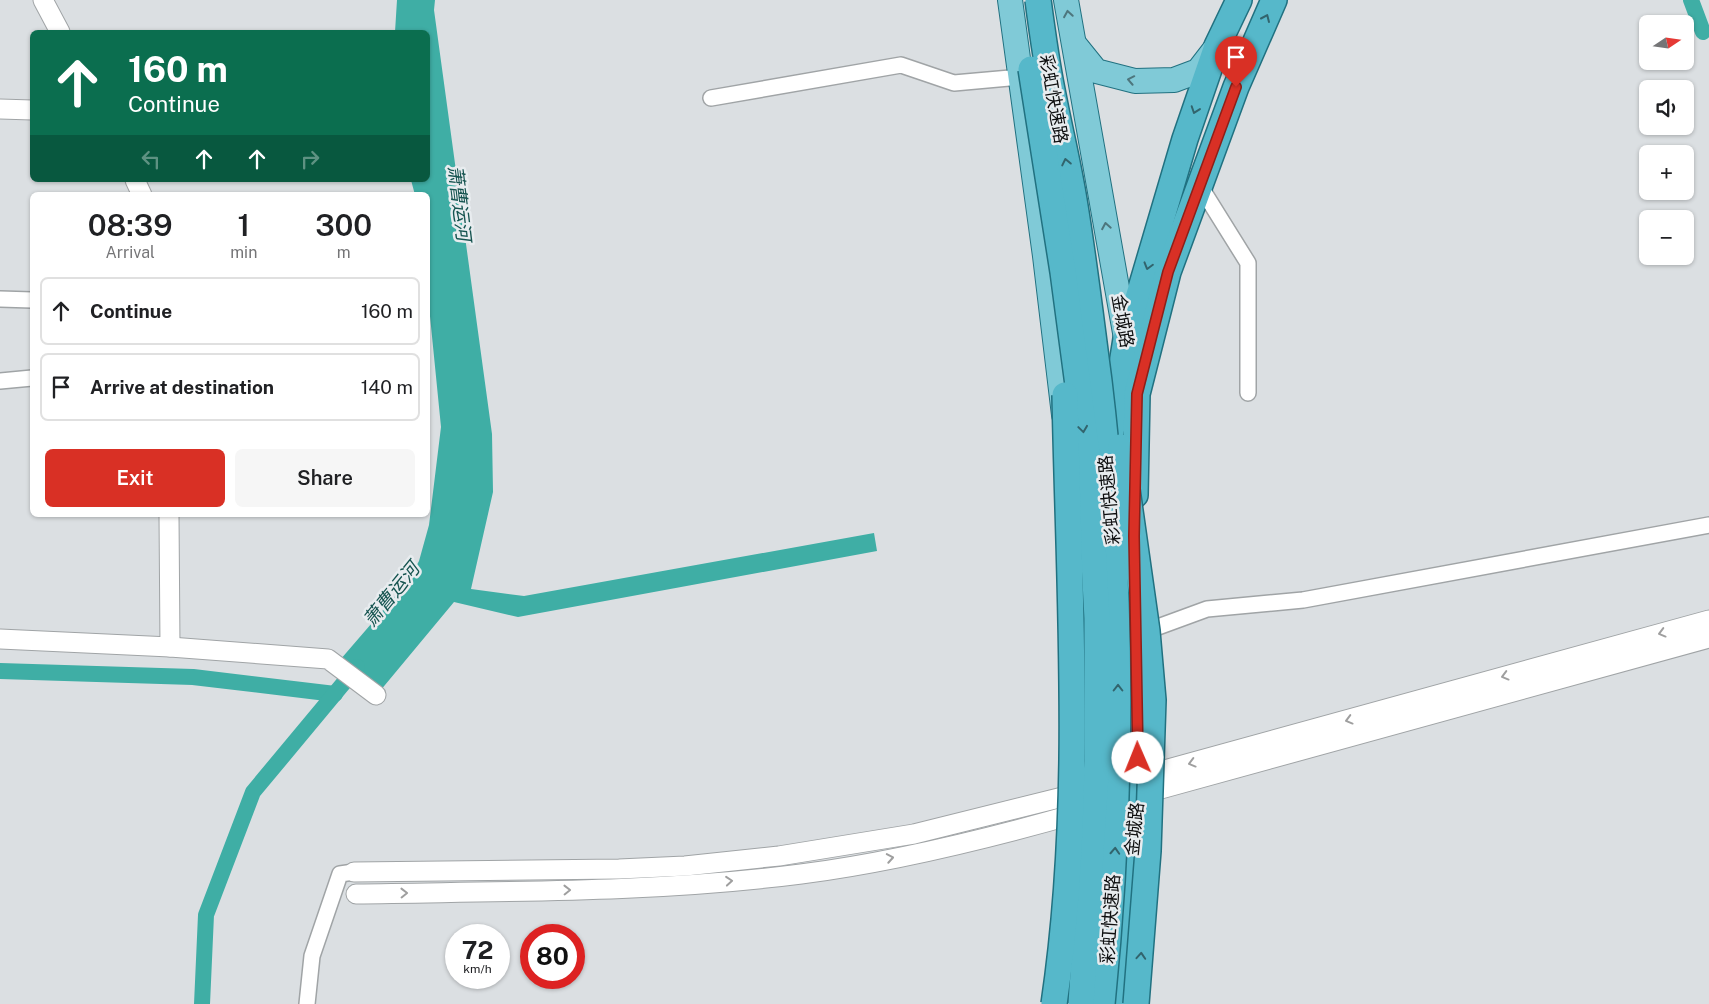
<!DOCTYPE html>
<meta charset="utf-8">
<style>
:root{--surface:#fff;--page:#f6f6f6;--text:#202124;--muted:#757577;--line:#e0e0e0;--accent:#d93025}
body{margin:0;font-family:"Public Sans","Noto Sans SC",sans-serif;background:var(--page);color:var(--text);height:100vh;display:flex;flex-direction:column;font-size:19px;white-space:nowrap}
*{box-sizing:border-box;margin:0}
p{font-size:16px;color:var(--muted)}
.icon{flex:none;width:28px;height:28px;fill:none;stroke:currentColor;stroke-width:2;stroke-linecap:round;stroke-linejoin:round}
.map{position:relative;flex:1;overflow:hidden}
.drawer{position:absolute;left:30px;top:192px;width:400px;height:325px;display:flex;flex-direction:column;background:var(--surface);border-radius:8px;box-shadow:0 1px 4px #0004}
.drawer>*{flex:none}
.banner{position:absolute;left:30px;top:30px;width:400px;height:152px;border-radius:8px;box-shadow:0 1px 4px #0004;background:#0b6e4f;color:#fff;overflow:hidden}
.needle{width:32px;rotate:77deg}
.fabs{position:absolute;left:1639px;top:15px;display:grid;gap:10px}
.fabs a{display:grid;place-items:center;width:55px;height:55px;border-radius:8px;background:var(--surface);box-shadow:0 1px 4px #0004;font-size:25px}
.speed{position:absolute;left:445px;top:924px;display:flex;gap:10px;font-size:25px;font-weight:700;text-align:center}
.speed>*{display:grid;place-content:center;width:65px;height:65px;border-radius:50%;background:var(--surface);box-shadow:0 1px 4px #0004;line-height:1}
.speed small{font-size:12px;font-weight:400}
.speed .limit{border:8px solid #d22;background:#fff;color:#111}
.pin{position:absolute;display:grid;place-items:center;width:42px;height:42px;color:#fff;margin:-51px -21px;border-radius:50% 50% 50% 0;rotate:-45deg;box-shadow:0 0 5px #0007}
.pin .icon{rotate:45deg}
.me{position:absolute;width:55px;margin:-28px;rotate:359deg;stroke-linejoin:round;filter:drop-shadow(0 0 4px #0008)}
.turn{display:flex;align-items:center;gap:18px;height:105px;padding:0 15px;font-size:22px}
.turn .icon{width:65px;height:65px;stroke-width:2.5}
.turn b{display:block;font-size:35px;line-height:42px}
.lanes{display:flex;align-items:center;height:48px;padding:0 15px;background:#0003;justify-content:center;gap:25px;direction:ltr}
.lanes .off{opacity:.35}
.eta{display:flex;justify-content:space-evenly;align-items:center;height:85px;text-align:center}
.eta b{font-size:30px;font-weight:600;line-height:35px}
.cta{display:flex;gap:10px;margin-top:auto;padding:10px 15px}
.cta a{flex:1;height:58px;border-radius:8px;background:var(--accent);color:#fff;font-size:20px;font-weight:600;line-height:58px;text-align:center}
.cta a+a{background:var(--page);color:var(--text)}
ul{padding:0;list-style:none}
li{display:flex;align-items:center;gap:15px;height:68px;margin:0 10px 8px;padding:0 5px;border:2px solid var(--line);border-radius:8px}
li div{flex:1}
li b{display:block;font-size:19px}
li em{font-style:normal}
.map>svg:first-child{display:block}
</style>
<div class="map">
<svg width="1709" height="1004" viewBox="0 0 1709 1004">
<rect width="100%" height="100%" fill="#dbdfe2"/>
<!-- water -->
<polygon fill="#3faea5" points="397,0 435,0 434,10 492,434 493,492 471,589 524,596 874,533 877,551 518,617 454,602 380,691 340,660 409,580 419,561 429,525 441,427 428,296 428,195 415,195 411,180 428,180 428,32 395,32"/>
<g fill="none" stroke-linecap="round" stroke-linejoin="round">
<!-- canal -->
<g stroke="#3faea5" stroke-width="16">
<polyline points="1691,0 1703,32"/>
<polyline points="0,671 193,677 335,694"/>
<polyline points="202,1004 206,915 253,792 357,667"/>
</g>
<!-- minor casing -->
<g stroke="#a0a4a6" stroke-width="18">
<g id="minor">
<polyline points="711,98 901,65 954,83 1021,77"/>
<polyline points="1200,186 1248,263 1248,393"/>
<polyline points="0,299 32,300"/>
<polyline points="0,381 32,378"/>
<polyline points="1147,631 1207,609 1303,600 1709,525"/>
<polyline points="307,1004 312,956 340,874 354,872"/>
</g>
</g>
<!-- tertiary casing -->
<g stroke="#a0a4a6" stroke-width="21">
<g id="tertiary">
<polyline points="43,0 60,32"/>
<polyline points="0,109 32,110"/>
<polyline points="135,180 142,195"/>
<polyline points="169,515 170,647"/>
<polyline points="0,639 170,647 328,659 376,695"/>
<polyline points="1139,777 1709,620"/>
<polyline points="1139,795 1709,638"/>
<polyline points="354,872 619,869 685,866 779,856 914,834 1083,792"/>
<path d="M356 894C504 891 654 893 801 874 895 862 991 838 1082 812"/>
</g>
</g>
<!-- primary casing -->
<g stroke="#217180" stroke-width="26">
<g id="primary">
<polyline points="1010,0 1045,256 1064,415"/>
<polyline points="1066,0 1127,344"/>
<polyline points="1075,45 1096,71 1135,81 1174,80 1198,71 1215,49"/>
</g>
</g>
<!-- trunk casing -->
<g stroke="#217180" stroke-width="28">
<g id="trunk">
<polyline points="1109,445 1126,339 1185,139 1217,46 1239,0"/>
<polyline points="1135,495 1137,394 1168,272 1236,87 1274,0"/>
<polyline points="1084,703 1085,623"/>
<polyline points="1115,1004 1138,778 1135,610"/>
</g>
</g>
<!-- minor -->
<use href="#minor" stroke="#fff" stroke-width="15"/>
<!-- tertiary -->
<use href="#tertiary" stroke="#fff" stroke-width="19"/>
<!-- primary -->
<use href="#primary" stroke="#80cad7" stroke-width="24"/>
<!-- trunk -->
<use href="#trunk" stroke="#56b8ca" stroke-width="25"/>
<!-- trunk-bridge casing -->
<g stroke="#217180" stroke-width="28" stroke-linecap="butt">
<g id="trunk-bridge">
<path d="M1038 0C1042 30 1046 60 1052 90 1059 127 1068 163 1074 200 1084 260 1091 321 1099 381 1124 588 1123 797 1102 1004"/>
<polyline points="1031,69 1063,272 1089,468 1097,618 1097,761 1081,1004"/>
<polyline points="1121,447 1147,631 1153,700 1148,851 1136,1004"/>
<path d="M1054 1004C1084 802 1069 598 1065 395"/>
</g>
</g>
<!-- trunk-bridge -->
<use href="#trunk-bridge" stroke="#56b8ca" stroke-width="25"/>
</g>
<!-- one-way arrows -->
<defs><path id="oneway-chevron" d="M-2-3.5L2.5 0L-2 3.5" fill="none" stroke-width="1.6" stroke-linecap="round" stroke-linejoin="round" transform="scale(1.25)"/></defs>
<g stroke="#4d767d">
<use href="#oneway-chevron" transform="translate(1068 14) rotate(-99)"/>
<use href="#oneway-chevron" transform="translate(1131 80) rotate(-169)"/>
<use href="#oneway-chevron" transform="translate(1106 226) rotate(-100)"/>
</g>
<g stroke="#32646d">
<use href="#oneway-chevron" transform="translate(1266 18) rotate(-66)"/>
<use href="#oneway-chevron" transform="translate(1195 110) rotate(109)"/>
<use href="#oneway-chevron" transform="translate(1066 162) rotate(-102)"/>
<use href="#oneway-chevron" transform="translate(1148 266) rotate(106)"/>
<use href="#oneway-chevron" transform="translate(1083 429) rotate(82)"/>
<use href="#oneway-chevron" transform="translate(1118 688) rotate(-90)"/>
<use href="#oneway-chevron" transform="translate(1115 851) rotate(-87)"/>
<use href="#oneway-chevron" transform="translate(1141 956) rotate(-86)"/>
</g>
<g stroke="#9f9f9f">
<use href="#oneway-chevron" transform="translate(1662 633) rotate(165)"/>
<use href="#oneway-chevron" transform="translate(1505 676) rotate(165)"/>
<use href="#oneway-chevron" transform="translate(1349 720) rotate(165)"/>
<use href="#oneway-chevron" transform="translate(1192 763) rotate(165)"/>
<use href="#oneway-chevron" transform="translate(890 858) rotate(-10)"/>
<use href="#oneway-chevron" transform="translate(729 881) rotate(-5)"/>
<use href="#oneway-chevron" transform="translate(567 890) rotate(-1)"/>
<use href="#oneway-chevron" transform="translate(404 893) rotate(-1)"/>
</g>
<g fill="none" stroke-linecap="round" stroke-linejoin="round">
<!-- route casing -->
<g stroke="#8d1f18" stroke-width="12">
<polyline id="route" points="1138,758 1134,536 1137,394 1168,272 1236,87"/>
</g>
<!-- route -->
<use href="#route" stroke="#d93025" stroke-width="9"/>
</g>
<g text-anchor="middle" dominant-baseline="central" stroke-width="5" stroke-linejoin="round" paint-order="stroke">
<!-- street labels -->
<g font-size="18" fill="#0e0f10" stroke="#e8ecef">
<text transform="translate(1054 99) rotate(80)">彩虹快速路</text>
<text transform="translate(1123 321) rotate(80)">金城路</text>
<text transform="translate(1109 500) rotate(-95)">彩虹快速路</text>
<text transform="translate(1134 829) rotate(-84)">金城路</text>
<text transform="translate(1110 919) rotate(-86)">彩虹快速路</text>
</g>
<!-- water labels -->
<g font-size="19" font-style="italic" fill="#165450" stroke="#e8ecef">
<text transform="translate(460 203) rotate(83)">萧曹运河</text>
<text transform="translate(391 594) rotate(-51)">萧曹运河</text>
</g>
</g>
</svg>
<div class="fabs">
<a><svg class="needle" viewBox="-14 -14 28 28"><path d="M0-13l5 13h-10z" fill="#e53935"/><path d="M0 13l5-13h-10z" fill="#757577"/></svg></a>
<a><svg class="icon" aria-label="sound" viewBox="0 0 24 24"><path d="M4 9h4l5-4v14l-5-4H4zM17 9q2 3 0 6"/></svg></a>
<a>+</a>
<a>−</a>
</div>
<div class="speed"><div>72<small>km/h</small></div><div class="limit">80</div></div>
<div class="pin" style="left:1236px;top:87px;background:#d93025"><svg class="icon" aria-label="arrive" viewBox="0 0 24 24"><path d="M6 21V4h12l-3 4 3 4H6"/></svg></div>
<svg class="me" style="left:1138px;top:758px" viewBox="-20 -20 40 40"><circle r="19" fill="#fff"/><path d="M0-13L10 11 0 6-10 11z" fill="#d93025"/></svg>
<div class="banner">
<div class="turn"><svg class="icon" aria-label="ahead" viewBox="0 0 24 24"><path d="M12 20V5M6 11l6-6 6 6"/></svg><div><b>160 m</b>Continue</div></div>
<div class="lanes"><svg class="icon off" aria-label="left" viewBox="0 0 24 24"><path d="M17 20v-9H6M10 6l-5 5 5 5"/></svg><svg class="icon" aria-label="ahead" viewBox="0 0 24 24"><path d="M12 20V5M6 11l6-6 6 6"/></svg><svg class="icon" aria-label="ahead" viewBox="0 0 24 24"><path d="M12 20V5M6 11l6-6 6 6"/></svg><svg class="icon off" aria-label="right" viewBox="0 0 24 24"><path d="M7 20v-9h11M14 6l5 5-5 5"/></svg></div>
</div>
<section class="drawer">
<div class="eta">
<div><b>08:39</b><p>Arrival</p></div>
<div><b>1</b><p>min</p></div>
<div><b>300</b><p>m</p></div>
</div>
<ul>
<li><svg class="icon" aria-label="ahead" viewBox="0 0 24 24"><path d="M12 20V5M6 11l6-6 6 6"/></svg><div><b>Continue</b></div><em>160 m</em></li>
<li><svg class="icon" aria-label="arrive" viewBox="0 0 24 24"><path d="M6 21V4h12l-3 4 3 4H6"/></svg><div><b>Arrive at destination</b></div><em>140 m</em></li>
</ul>
<div class="cta"><a>Exit</a><a>Share</a></div>
</section>
</div>
